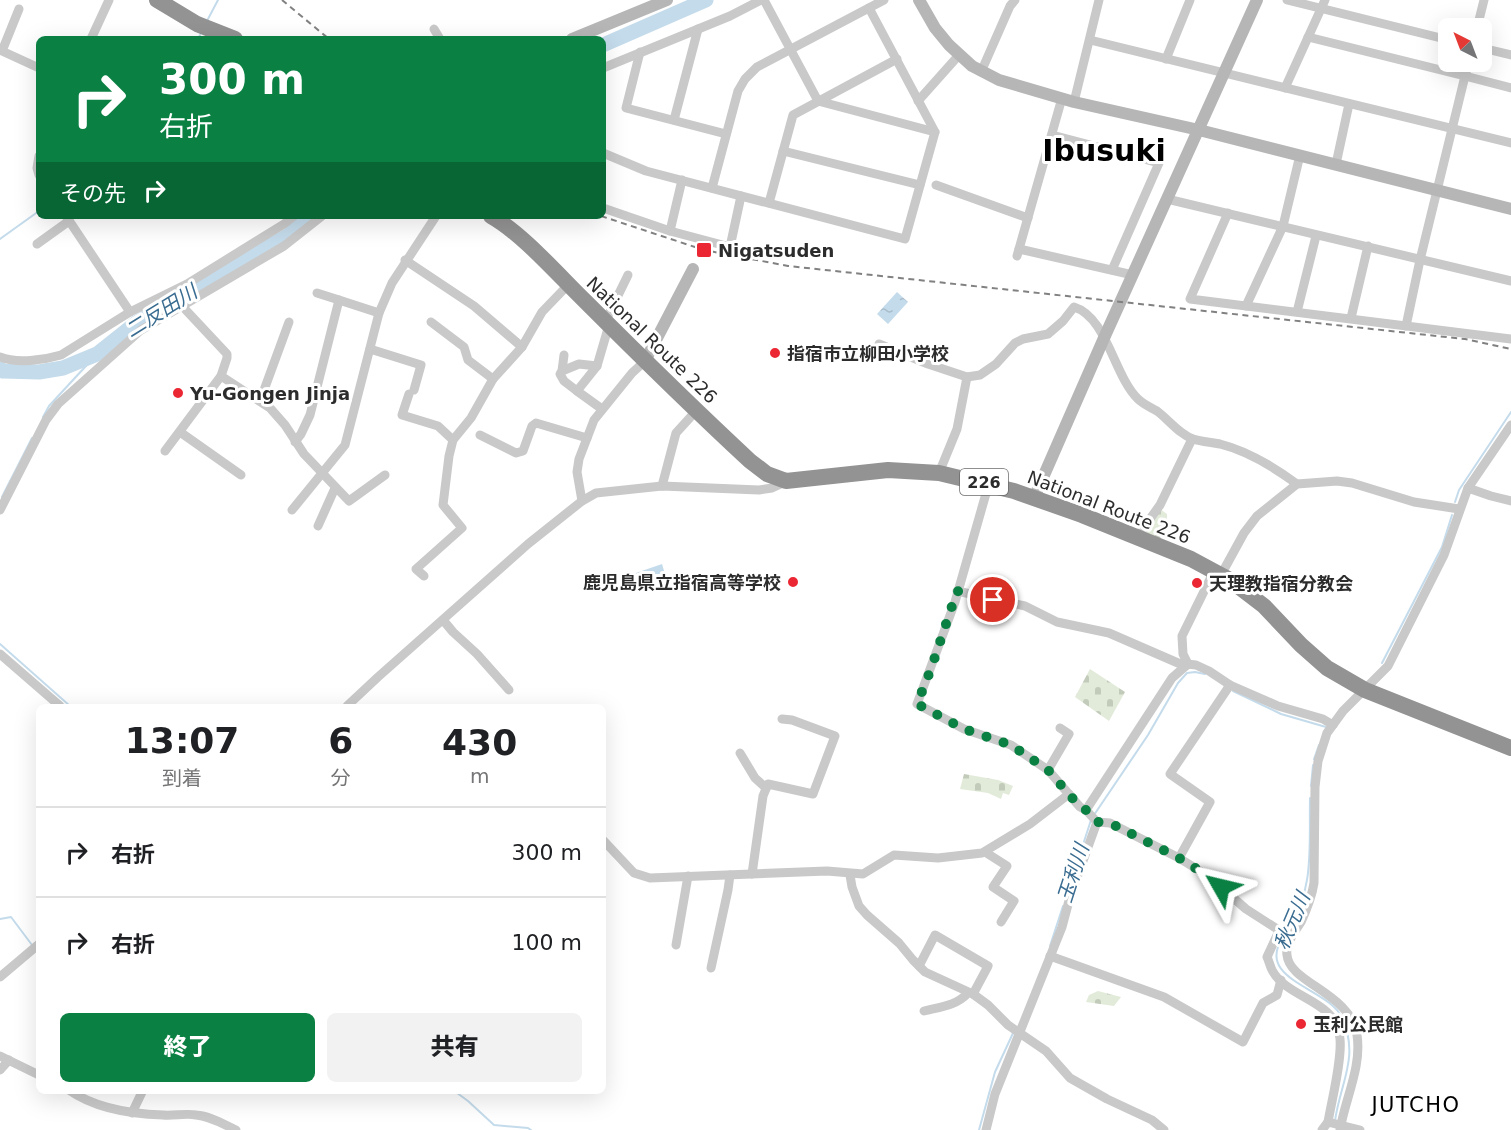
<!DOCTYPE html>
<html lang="ja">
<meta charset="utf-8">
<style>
:root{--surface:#fff;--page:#f2f2f2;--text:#202124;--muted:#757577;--line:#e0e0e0;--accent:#0b8043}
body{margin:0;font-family:"DejaVu Sans","Noto Sans JP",sans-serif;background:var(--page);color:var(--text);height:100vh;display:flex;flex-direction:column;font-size:22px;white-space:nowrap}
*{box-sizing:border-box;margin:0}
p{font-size:20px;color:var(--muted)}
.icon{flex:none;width:33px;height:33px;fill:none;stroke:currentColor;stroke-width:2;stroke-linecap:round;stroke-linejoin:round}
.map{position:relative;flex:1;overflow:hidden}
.details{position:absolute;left:36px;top:704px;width:570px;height:390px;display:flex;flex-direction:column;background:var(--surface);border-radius:9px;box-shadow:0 6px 24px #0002}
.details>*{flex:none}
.hud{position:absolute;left:36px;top:36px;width:570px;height:183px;border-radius:9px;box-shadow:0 6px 24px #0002;background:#0b8043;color:#fff;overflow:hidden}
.needle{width:39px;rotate:318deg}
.controls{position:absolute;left:1438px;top:18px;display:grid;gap:12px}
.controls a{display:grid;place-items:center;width:54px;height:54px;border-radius:9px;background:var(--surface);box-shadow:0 6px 24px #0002;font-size:30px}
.pin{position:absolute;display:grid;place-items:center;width:51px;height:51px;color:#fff;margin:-26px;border:3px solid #fff;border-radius:50%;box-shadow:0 2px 6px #0007}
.me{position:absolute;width:66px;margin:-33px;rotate:307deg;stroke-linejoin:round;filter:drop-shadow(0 0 4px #0008)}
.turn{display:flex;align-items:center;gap:21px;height:126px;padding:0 24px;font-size:27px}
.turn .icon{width:78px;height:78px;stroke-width:2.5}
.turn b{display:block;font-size:42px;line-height:51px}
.then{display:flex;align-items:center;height:57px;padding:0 24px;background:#0003;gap:12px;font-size:22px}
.eta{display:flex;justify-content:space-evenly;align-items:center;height:102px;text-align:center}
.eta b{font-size:36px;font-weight:800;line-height:42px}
.cta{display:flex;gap:12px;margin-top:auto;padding:12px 24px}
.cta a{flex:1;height:69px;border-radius:9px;background:var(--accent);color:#fff;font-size:24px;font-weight:800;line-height:69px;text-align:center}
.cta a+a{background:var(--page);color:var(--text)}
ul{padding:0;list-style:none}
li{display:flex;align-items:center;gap:18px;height:90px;padding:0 24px;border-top:2px solid var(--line)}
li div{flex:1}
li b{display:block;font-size:22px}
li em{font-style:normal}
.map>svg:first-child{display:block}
</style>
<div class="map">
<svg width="1511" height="1130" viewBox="0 0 1511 1130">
<defs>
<pattern id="cemetery-stones" width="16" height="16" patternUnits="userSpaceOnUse" patternTransform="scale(1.5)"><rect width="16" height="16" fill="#e2ebd9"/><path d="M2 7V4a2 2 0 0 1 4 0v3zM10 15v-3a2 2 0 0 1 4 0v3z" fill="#c2caba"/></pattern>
<pattern id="water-ripples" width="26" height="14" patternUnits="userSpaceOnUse" patternTransform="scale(1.5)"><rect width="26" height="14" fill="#c4dbeb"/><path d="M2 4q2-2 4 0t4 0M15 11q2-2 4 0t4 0" fill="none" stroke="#a9bcca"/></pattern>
</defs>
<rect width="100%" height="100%" fill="#fff"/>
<!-- cemetery -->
<g fill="url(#cemetery-stones)">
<polygon points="1160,509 1167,514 1167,521 1159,541 1142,534"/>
<polygon points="1090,669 1125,692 1109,721 1075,697"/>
<polygon points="964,774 998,780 1013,786 1009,795 1003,793 1001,799 988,793 960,789"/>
<polygon points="1098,991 1121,997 1114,1006 1086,1002 1089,995"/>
</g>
<!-- water -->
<g fill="url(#water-ripples)">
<polygon points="897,292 908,302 888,324 877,314"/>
<polygon points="662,564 668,584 639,593 633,574"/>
</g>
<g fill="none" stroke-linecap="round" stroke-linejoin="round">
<!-- stream -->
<g stroke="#c4dbeb" stroke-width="2">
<polyline points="208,19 218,0"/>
<polyline points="198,39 200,35"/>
<polyline points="0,239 39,211"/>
<polyline points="43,417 49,406 97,354"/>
<polyline points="2,497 32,438"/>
<polyline points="1455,502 1459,490 1511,412"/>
<polyline points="0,644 70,706"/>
<polyline points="1382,663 1442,547 1452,515"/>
<polyline points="1233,691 1281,714 1326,727"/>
<polyline points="1314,759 1319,745"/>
<polyline points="1311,786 1313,765"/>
<polyline points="1094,815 1148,735 1178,683 1187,673 1195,672 1205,674"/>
<polyline points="1077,863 1091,820"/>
<polyline points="0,919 11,917 32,945"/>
<path d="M1287 931C1315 892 1309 844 1310 798"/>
<path d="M1284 936C1252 980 1330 988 1342 1018 1360 1057 1340 1083 1335 1121"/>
<polyline points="1050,946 1063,906"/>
<polyline points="453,1090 468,1101 494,1125 528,1128 531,1130"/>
<polyline points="979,1130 995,1072 1014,1031"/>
</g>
<!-- river -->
<g stroke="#c4dbeb" stroke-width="15">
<polyline points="603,45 706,0"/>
<polyline points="0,369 3,371 39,372 63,368 97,354 136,323 289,235 311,216"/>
</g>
<!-- street -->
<g stroke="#c9c9c9" stroke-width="9">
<polyline points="764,0 818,101 935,132"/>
<polyline points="1287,0 1449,40"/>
<polyline points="19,9 2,51 39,68"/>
<polyline points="1477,28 1484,0"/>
<polyline points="434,29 440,39"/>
<polyline points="1308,37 1465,76 1420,260 1406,326"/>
<polyline points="91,39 109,0"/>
<polyline points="1090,40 1511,143"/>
<polyline points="1482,48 1511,55"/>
<polyline points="640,52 626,108 726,134"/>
<polyline points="1166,59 1190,0"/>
<polyline points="1469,62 1465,76 1511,88"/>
<polyline points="603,68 730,16 761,0"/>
<polyline points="981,72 1010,6 1015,0"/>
<polyline points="1285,88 1325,0"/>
<polyline points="918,101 959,55"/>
<polyline points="1074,102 1099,0"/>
<polyline points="674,120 698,29"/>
<polyline points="1052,135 1159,163 1112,270"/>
<polyline points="783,151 920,185"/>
<polyline points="603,153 646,171 905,239 935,132 869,8"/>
<polyline points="39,156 37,168 39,175"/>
<polyline points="1336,164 1349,104"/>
<polyline points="936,185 1028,218"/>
<polyline points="712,188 738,91 745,79 757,67 884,0"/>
<polyline points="1167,199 1511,281"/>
<polyline points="769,203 793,115 897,59"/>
<polyline points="603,208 670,231 730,247 741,196"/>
<polyline points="1228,213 1190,299 1511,339"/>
<polyline points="66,216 130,312"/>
<polyline points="670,231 682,180"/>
<polyline points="37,244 69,221"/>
<polyline points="1019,249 1133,275"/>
<polyline points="1017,256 1062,98"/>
<polyline points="405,260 474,306 522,347"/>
<polyline points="317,293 339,300"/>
<polyline points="1246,306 1283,226 1300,155"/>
<polyline points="183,307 227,354 227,358 221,376 270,408 285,425 304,454 349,501 385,475"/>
<polyline points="1297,312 1316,236"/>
<polyline points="1351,318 1368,246"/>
<polyline points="431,322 464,347 468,360 493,379"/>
<polyline points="605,322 628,275"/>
<path d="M879 344 928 364 967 377 980 375 996 364 1015 343 1023 339 1048 334 1063 321 1074 307C1107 317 1114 376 1138 399 1143 404 1150 407 1157 411 1169 420 1179 434 1193 439 1202 442 1211 442 1220 444 1248 451 1274 467 1297 484"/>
<polyline points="370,349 421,365 414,390"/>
<path d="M0 357C17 364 44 360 61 355L130 312 187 284 284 224 294 216"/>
<polyline points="562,371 564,355"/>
<polyline points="577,391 564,381 560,374 562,371 579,364 597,366"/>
<polyline points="409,394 402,415 438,426 453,440"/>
<polyline points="260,401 289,322"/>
<polyline points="602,409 577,391 597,366 609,325"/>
<polyline points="180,432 241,475"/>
<polyline points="480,435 516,453 523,451 532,426 536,423 587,438"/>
<polyline points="295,442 301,434 310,415 339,300 379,313"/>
<polyline points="165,451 221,376"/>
<polyline points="939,473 957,429 967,377"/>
<polyline points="989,483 955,602 917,704 964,729 1011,745 1048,770 1080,807 1086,810 1097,822 1110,823 1179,858 1208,876 1246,909 1291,938"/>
<polyline points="662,486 676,433 696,411"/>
<polyline points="1468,488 1491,496 1511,501"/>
<polyline points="582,501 577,472 579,459 594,420 632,373 645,361"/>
<polyline points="0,510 46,420 58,404 141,330 284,246 322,216"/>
<polyline points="292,510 345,445 379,313 392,283 436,216"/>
<polyline points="318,526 335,488"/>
<polyline points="1137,537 1160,505 1192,439"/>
<polyline points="1221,575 1244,533 1257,516 1297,484 1337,481 1352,483 1414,502 1459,509"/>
<polyline points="424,576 416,569 462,528 443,505 449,456 453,440 471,418 493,379 522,347 542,312 568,285"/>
<polyline points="957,591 1025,606 1057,622 1109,633 1178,663 1196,665 1209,671 1230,685 1278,706 1323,719 1333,725"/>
<polyline points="443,620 453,632 477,654 509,690"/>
<polyline points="0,654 60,706"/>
<polyline points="1188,664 1183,654 1182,636 1214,571"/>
<polyline points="347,706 378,677 528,544 582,501 596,493 662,486 759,490 772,488 785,482"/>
<polyline points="740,753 755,778 766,788"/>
<polyline points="1048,770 1069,734 1060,728"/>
<polyline points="1086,810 1172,678 1188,664"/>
<polyline points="603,840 634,873 650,878 827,871 863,874 894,855 938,858 982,853 1030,824 1069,794"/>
<polyline points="985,852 1007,866 993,887 1014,901 1001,922"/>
<polyline points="1179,858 1210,802 1170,774 1230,685"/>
<polyline points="752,874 763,796 768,784 813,794 835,736 792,720 782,719"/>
<polyline points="850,875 852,887 859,906 867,915 899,943 913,960 925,972 973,994 988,1005 1008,1025 1046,1051 1070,1078 1107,1099 1152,1120 1164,1130"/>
<path d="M1279 931 1267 957C1269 961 1270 966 1272 970 1288 1000 1337 999 1340 1039 1342 1060 1332 1099 1328 1122"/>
<polyline points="676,945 688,876"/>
<polyline points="1050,956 1164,997 1243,1042 1263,1003 1277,995 1281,980"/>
<polyline points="919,966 935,935 988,966 973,994"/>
<polyline points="711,968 728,890 730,875"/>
<polyline points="0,977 39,944"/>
<path d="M924 1011C940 1007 956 1006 968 993"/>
<polyline points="0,1056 39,1075"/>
<polyline points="0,1070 9,1060"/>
<path d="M69 1090C96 1109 131 1114 163 1115 174 1116 186 1113 196 1115 210 1116 223 1124 236 1130"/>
<polyline points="132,1113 143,1090"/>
<polyline points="986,1130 995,1094 1062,927 1070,897 1097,822"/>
<polyline points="1322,1130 1328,1122 1360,1130"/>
<path d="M1340 1130C1345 1099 1362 1067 1357 1035 1351 993 1289 983 1287 955 1285 942 1295 932 1301 922 1307 909 1312 896 1314 883L1315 787 1318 761 1327 733 1343 711 1388 666 1444 555 1468 488 1511 425"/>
</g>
<!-- secondary -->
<g stroke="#b6b6b6" stroke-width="12">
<polyline points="919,0 935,28 949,45 972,66 999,80 1074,102 1199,130 1511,209"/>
<polyline points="572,39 667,0"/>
<polyline points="645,361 693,269"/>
<polyline points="1034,498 1104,338 1257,0"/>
</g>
<!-- highway -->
<g stroke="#939393" stroke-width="16">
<polyline points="157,0 197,24 235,39"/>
<path d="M491 216C523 234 559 276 586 302 640 356 694 409 750 461L767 474 786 481 888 470 939 473 1014 491 1082 515 1191 559 1230 580 1264 606 1301 645 1327 668 1365 690 1511 748"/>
</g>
<!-- rail -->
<g stroke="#818181" stroke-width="2" stroke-dasharray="6 4.5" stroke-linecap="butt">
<polyline points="282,0 329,39"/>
<polyline points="601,216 704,250 788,266 1465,339 1511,349"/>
</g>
</g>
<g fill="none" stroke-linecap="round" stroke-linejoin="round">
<!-- route -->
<polyline stroke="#0b8043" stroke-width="10" stroke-dasharray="0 18" points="993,600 957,591 931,669 917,704 964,729 1011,745 1048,770 1080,807 1086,810 1097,822 1110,823 1179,858 1208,876 1221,887"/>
</g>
<!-- markers -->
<g fill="#ea2732" stroke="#fff" stroke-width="2">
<rect x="696" y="242" width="16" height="16" rx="3"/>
<circle cx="775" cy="353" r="6"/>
<circle cx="178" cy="393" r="6"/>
<circle cx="793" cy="582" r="6"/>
<circle cx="1197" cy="583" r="6"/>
<circle cx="1301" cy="1024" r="6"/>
</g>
<g text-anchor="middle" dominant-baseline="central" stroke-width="6" stroke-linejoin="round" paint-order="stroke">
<!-- shield labels -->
<rect fill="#fff" stroke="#6b6b6b" stroke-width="1.5" x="960" y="469" width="48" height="26" rx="4.5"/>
<g font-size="16" font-weight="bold" fill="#2c2c2c">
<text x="984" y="482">226</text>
</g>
<!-- poi labels -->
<g font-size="18" font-weight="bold" fill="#2c2c2c" stroke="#fff" text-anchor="start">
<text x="718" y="250">Nigatsuden</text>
<text x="787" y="353">指宿市立柳田小学校</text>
<text x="190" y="393">Yu-Gongen Jinja</text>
<text x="781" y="582" text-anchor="end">鹿児島県立指宿高等学校</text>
<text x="1209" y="583">天理教指宿分教会</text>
<text x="1313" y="1024">玉利公民館</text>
</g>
<!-- street labels -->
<g font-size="18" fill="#2c2c2c" stroke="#fff">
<text transform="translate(652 340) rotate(44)">National Route 226</text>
<text transform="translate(1109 507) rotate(21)">National Route 226</text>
</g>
<!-- water labels -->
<g font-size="20" font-style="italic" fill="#396c90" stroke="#fff">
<text transform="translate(161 311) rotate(-32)">二反田川</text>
<text transform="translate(1073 873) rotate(-72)">玉利川</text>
<text transform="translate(1292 921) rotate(-67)">秋元川</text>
</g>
<!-- quarter labels -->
<g font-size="21" letter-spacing="1.5" fill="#000" stroke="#fff">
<text x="1416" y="1105">JUTCHO</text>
</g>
<!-- town labels -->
<g font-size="30" font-weight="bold" fill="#000" stroke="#fff">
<text x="1104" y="150">Ibusuki</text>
</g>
</g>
</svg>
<div class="controls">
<a><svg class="needle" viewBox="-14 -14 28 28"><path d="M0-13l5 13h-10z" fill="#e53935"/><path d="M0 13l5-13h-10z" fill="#757577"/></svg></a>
</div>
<div class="pin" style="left:993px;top:600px;background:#d93025"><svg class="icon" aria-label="arrive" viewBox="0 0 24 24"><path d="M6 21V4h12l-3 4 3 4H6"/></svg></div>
<svg class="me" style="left:1221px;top:887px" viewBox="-20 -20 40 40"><path d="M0-17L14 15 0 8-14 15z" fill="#0b8043" stroke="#fff" stroke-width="4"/></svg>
<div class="hud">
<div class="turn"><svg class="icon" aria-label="right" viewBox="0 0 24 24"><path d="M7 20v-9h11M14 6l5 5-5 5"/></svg><div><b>300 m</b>右折</div></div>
<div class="then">その先<svg class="icon" aria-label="right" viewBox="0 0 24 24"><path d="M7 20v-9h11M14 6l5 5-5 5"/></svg></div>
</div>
<section class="details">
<div class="eta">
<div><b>13:07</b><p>到着</p></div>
<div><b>6</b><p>分</p></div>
<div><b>430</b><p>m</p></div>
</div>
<ul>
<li><svg class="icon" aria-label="right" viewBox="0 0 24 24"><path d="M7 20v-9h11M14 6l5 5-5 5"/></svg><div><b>右折</b></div><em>300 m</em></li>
<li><svg class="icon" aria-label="right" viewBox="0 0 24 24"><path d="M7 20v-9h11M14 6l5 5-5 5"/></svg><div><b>右折</b></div><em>100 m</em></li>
</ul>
<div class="cta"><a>終了</a><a>共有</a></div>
</section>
</div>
